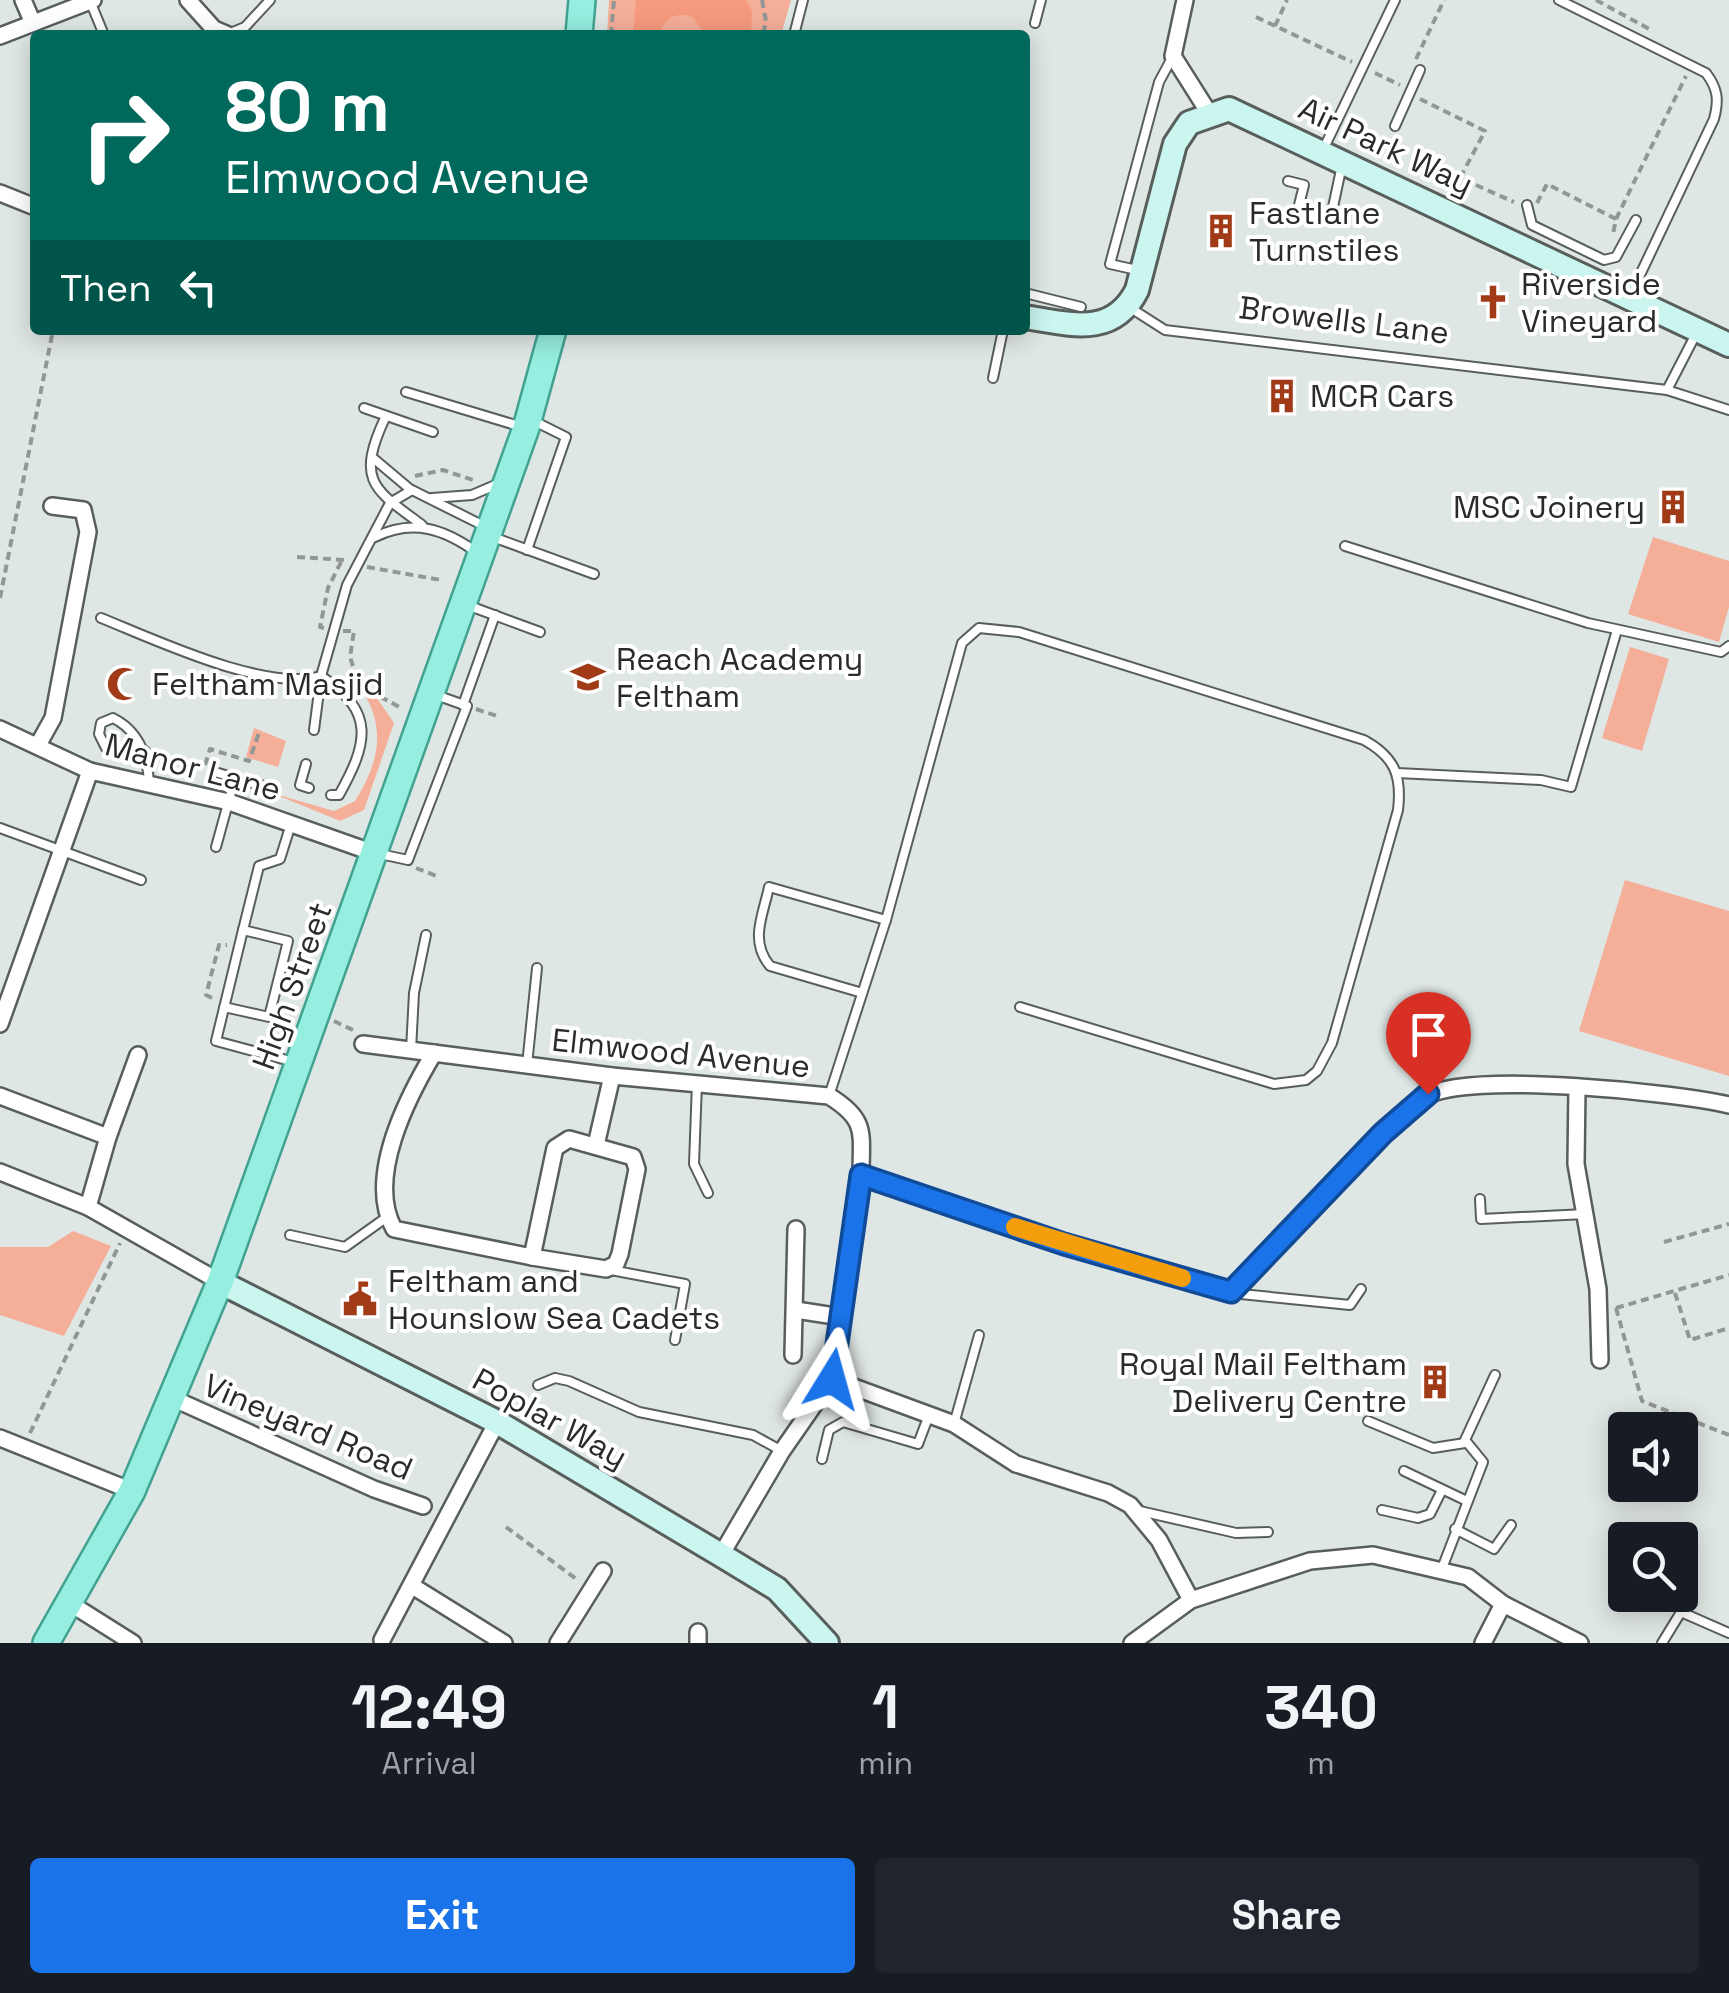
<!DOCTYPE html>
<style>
:root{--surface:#171b24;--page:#20242c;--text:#f1f3f6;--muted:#9ea1a6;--accent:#1a73e8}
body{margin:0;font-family:"Space Grotesk",sans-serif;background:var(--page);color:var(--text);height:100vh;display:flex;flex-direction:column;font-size:38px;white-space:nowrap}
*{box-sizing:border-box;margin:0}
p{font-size:32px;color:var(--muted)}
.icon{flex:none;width:55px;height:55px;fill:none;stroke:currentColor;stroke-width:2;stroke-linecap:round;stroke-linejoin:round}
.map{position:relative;height:1643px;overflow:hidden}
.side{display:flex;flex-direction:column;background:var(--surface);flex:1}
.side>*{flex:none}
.banner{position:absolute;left:30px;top:30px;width:1000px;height:305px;border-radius:10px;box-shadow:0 5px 25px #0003;background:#00695c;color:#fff;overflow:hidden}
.tools{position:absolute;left:1608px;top:1412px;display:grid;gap:20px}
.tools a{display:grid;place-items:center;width:90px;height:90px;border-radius:10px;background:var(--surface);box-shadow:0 5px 25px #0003;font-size:50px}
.pin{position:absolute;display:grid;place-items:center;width:85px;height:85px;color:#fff;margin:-102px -42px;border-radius:50% 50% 50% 0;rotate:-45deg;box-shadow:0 0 10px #0007}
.pin .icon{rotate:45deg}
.me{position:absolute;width:110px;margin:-55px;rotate:8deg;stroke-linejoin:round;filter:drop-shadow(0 0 8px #0008)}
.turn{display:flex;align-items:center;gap:35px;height:210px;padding:0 30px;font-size:45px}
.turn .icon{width:130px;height:130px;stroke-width:2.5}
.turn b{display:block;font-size:70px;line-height:85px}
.then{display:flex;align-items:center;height:95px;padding:0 30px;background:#0003;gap:20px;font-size:38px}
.eta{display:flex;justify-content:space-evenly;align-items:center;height:170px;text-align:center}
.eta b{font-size:60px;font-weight:800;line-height:70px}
.primary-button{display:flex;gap:20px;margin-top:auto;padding:20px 30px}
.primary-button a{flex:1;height:115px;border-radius:10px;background:var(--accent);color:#fff;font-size:40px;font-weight:800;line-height:115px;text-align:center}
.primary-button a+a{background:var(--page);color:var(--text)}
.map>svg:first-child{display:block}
</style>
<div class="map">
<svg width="1729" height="1643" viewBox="0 0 1729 1643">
<rect width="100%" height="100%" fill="#dfe7e5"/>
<!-- green -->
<g fill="#f5ae98">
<polygon points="609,0 791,0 781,35 607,35"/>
<polygon points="1653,537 1729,561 1729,607 1719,642 1628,614"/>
<polygon points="1630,647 1669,659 1642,751 1602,738"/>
<path d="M361 689 374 694 394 723 364 810 340 821 272 793 334 811 355 801C379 763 387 727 361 689Z"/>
<polygon points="254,728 286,741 278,767 246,757"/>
<polygon points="1625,880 1729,911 1729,1076 1579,1031"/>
<polygon points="73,1231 111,1246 64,1336 0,1315 0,1247 48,1247"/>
</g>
<!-- water -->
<path fill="#f69a7d" d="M636 0H746L752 11 751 35H705L693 17C676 11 664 18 659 35H633Z"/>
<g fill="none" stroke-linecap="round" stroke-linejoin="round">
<!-- lane casing -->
<g stroke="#585e5c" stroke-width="12">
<g id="lane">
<path d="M1559 0 1706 73C1718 89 1719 100 1714 119L1630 296"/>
<polyline points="90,1 104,35"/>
<polyline points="1035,23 1041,0"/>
<polyline points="228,34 245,27 270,0"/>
<polyline points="794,35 803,0"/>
<polyline points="1395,126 1420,70"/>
<polyline points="1323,150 1395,0"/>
<polyline points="1288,181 1304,185 1297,213 1330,221 1342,165"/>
<polyline points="1527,205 1532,225 1604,260 1616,257 1636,220"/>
<polyline points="1137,270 1110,264 1159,82 1173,56"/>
<polyline points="1025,293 1081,307"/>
<polyline points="1129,307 1165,330 1667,390 1729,410"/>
<polyline points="993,378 1003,330"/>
<polyline points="1667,390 1697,332"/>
<polyline points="406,392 522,427"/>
<polyline points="364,408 433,432"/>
<path d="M385 418C355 482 375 490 422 525"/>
<polyline points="373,458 411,490"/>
<polyline points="432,498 472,495 500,483"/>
<polyline points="490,536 594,574"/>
<path d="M375 537C412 519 443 528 476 552"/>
<polyline points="1345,546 1588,623 1721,652 1729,646"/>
<polyline points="527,550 566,437 534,421"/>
<polyline points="467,605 540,632"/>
<path d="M101 618C156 640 265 692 321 676 376 712 368 743 339 795H331"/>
<polyline points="463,705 495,615"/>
<polyline points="314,730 321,676 347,585 390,503 412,490 484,526"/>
<path d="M145 751 106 748 99 734 101 723 113 718C139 731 148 756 149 784"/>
<polyline points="306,764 300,785 309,788"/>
<polyline points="215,772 235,778"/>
<polyline points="1397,773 1541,780 1571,787 1617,630"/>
<polyline points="0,828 141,880"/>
<polyline points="216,847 235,778 267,787"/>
<polyline points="380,854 408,860 467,706 436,695"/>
<polyline points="243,930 259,866 280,859 291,824"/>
<path d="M859 992 770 966C749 940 763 916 769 887L886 920"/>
<polyline points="224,1007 269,1017 288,941 243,930 216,1041 294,1062"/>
<polyline points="411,1050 414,993 426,935"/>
<polyline points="527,1065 537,968"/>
<polyline points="697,1083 694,1164 708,1193"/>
<path d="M829 1096 886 920 962 643 979 628 1019 632 1364 740C1395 757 1402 776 1398 810L1332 1043 1317 1071 1306 1080 1274 1084 1020 1007"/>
<polyline points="1480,1199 1481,1219 1586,1214"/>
<polyline points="290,1235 345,1247 387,1217"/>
<polyline points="611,1270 685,1284 675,1340"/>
<polyline points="1231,1293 1350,1305 1361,1289"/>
<polyline points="538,1385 555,1378 569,1381 639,1412 753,1435 782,1451"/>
<polyline points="1368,1421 1433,1448 1465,1443"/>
<polyline points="954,1424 979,1335"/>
<polyline points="822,1459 829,1430 843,1422 918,1444 929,1415"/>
<polyline points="1404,1471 1467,1501"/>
<polyline points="1382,1510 1418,1518 1430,1514 1442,1490"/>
<polyline points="1140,1511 1236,1533 1268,1532"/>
<polyline points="1455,1529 1494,1549 1511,1525"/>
<polyline points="1441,1571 1483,1462 1465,1440 1495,1375"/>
<polyline points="1662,1643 1681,1612 1729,1633"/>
</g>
</g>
<!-- street casing -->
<g stroke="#585e5c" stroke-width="20">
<g id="street">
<polyline points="23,0 33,23"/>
<polyline points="188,0 214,29 228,35"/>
<polyline points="1185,0 1173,56 1209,113"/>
<polyline points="0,36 93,0"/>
<polyline points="0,193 35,207"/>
<polyline points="0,729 90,771 229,802 374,853"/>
<polyline points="38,745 53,718 88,532 83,510 52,506"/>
<polyline points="0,1024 90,771"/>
<path d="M363 1044 612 1076 829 1096C868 1120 861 1133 861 1175L1064 1244 1231 1293C1270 1252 1309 1211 1348 1170 1371 1145 1396 1116 1425 1097 1466 1070 1678 1093 1729 1105"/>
<path d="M434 1053C407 1098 366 1178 394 1229L532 1257"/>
<polyline points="1577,1087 1576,1164 1598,1289 1600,1360"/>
<polyline points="0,1096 108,1137 88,1207"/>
<polyline points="108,1137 138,1055"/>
<polygon points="569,1139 633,1157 637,1169 620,1254 616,1264 606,1269 532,1257 555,1148"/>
<polyline points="596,1145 612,1076"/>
<polyline points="0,1172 88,1207 220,1282"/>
<polyline points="796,1310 841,1317"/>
<polyline points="793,1355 796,1229"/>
<polyline points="832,1379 954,1424 1016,1464 1108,1493 1130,1505 1159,1540 1191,1600"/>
<polyline points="172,1398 374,1489 423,1506"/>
<polyline points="0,1438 132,1491"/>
<polyline points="721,1555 782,1451 832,1379 861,1175"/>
<polyline points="414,1587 504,1643"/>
<polyline points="71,1604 133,1643"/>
<polyline points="698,1632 698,1643"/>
<polyline points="382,1640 497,1422"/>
<polyline points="558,1643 603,1571"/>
<polyline points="1132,1643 1191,1600 1310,1561 1373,1555 1468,1577 1503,1604 1580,1643"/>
<polyline points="1483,1643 1503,1604"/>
</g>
</g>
<!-- secondary casing -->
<g stroke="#585e5c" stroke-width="28">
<g id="secondary">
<path d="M1025 317C1070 324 1113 338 1137 290L1175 144 1189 123 1229 109 1729 345"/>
<polyline points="220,1282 497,1422 721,1555 777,1589 827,1643"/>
</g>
</g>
<!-- primary casing -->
<g stroke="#42a292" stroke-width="30">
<g id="primary">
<polyline points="579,35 582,0"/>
<polyline points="46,1643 132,1491 220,1282 526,428 553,330"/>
</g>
</g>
<!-- path -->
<g stroke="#919795" stroke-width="4" stroke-dasharray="8 5" stroke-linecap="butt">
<polyline points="762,0 766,21 763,35"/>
<polyline points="1596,0 1653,31"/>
<polyline points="1256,17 1352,62"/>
<polyline points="1275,26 1287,0"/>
<polyline points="611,35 614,0"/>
<polyline points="1416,59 1444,0"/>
<polyline points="1375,73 1400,85"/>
<polyline points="1420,99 1485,131 1460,178 1514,202"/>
<polyline points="1537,203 1547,184 1616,219 1613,234"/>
<polyline points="1616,219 1686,76"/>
<polyline points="415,476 443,470 473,480"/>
<polyline points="297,557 345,560"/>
<polyline points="367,567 441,580"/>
<polyline points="0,598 53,330"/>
<polyline points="324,628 320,627 328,588 342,560"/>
<polyline points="343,631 354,631 350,657 359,685 403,709"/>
<polyline points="476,709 500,717"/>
<polyline points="205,765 210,749 249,761 260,730"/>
<polyline points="416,868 439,877"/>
<polyline points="212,998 206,995 219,945 227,945"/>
<polyline points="334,1021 357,1032"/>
<polyline points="1664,1242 1729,1224"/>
<polyline points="1675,1293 1690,1340 1729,1328"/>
<polyline points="1616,1308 1642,1401 1729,1435"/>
<polyline points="1616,1308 1729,1275"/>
<polyline points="30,1433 120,1243"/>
<polyline points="506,1527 579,1581"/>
</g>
<!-- lane -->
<use href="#lane" stroke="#fff" stroke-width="8"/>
<!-- street -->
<use href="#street" stroke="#fff" stroke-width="15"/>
<!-- secondary -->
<use href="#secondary" stroke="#caf6ef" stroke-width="22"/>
<!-- primary -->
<use href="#primary" stroke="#95eedf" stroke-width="25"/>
</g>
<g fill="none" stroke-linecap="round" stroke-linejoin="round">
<!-- route casing -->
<g stroke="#114b97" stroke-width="25">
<polyline id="route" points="832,1379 861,1175 1064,1244 1231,1292 1383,1133 1428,1094"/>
</g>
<!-- route -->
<use href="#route" stroke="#1a73e8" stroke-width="18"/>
<!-- slow -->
<polyline stroke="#f59e0b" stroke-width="18" points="1015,1227 1182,1278"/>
</g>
<!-- icons -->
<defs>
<g id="building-bare" transform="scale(2.7)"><path d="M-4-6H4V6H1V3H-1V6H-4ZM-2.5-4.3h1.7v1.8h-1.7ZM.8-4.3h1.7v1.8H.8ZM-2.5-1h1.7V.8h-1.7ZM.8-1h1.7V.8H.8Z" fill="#a13a17" stroke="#fff" stroke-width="2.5" paint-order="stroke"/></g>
<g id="church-bare" transform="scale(2.7)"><path d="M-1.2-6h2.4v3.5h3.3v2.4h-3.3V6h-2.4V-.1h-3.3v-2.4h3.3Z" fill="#a13a17" stroke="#fff" stroke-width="2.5" paint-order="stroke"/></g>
<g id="school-bare" transform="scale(2.7)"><path d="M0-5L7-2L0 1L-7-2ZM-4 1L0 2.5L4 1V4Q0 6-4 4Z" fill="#a13a17" stroke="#fff" stroke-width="2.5" paint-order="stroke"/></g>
<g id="mosque-bare" transform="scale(2.7)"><path d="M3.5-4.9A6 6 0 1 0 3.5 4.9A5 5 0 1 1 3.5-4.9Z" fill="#a13a17" stroke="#fff" stroke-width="2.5" paint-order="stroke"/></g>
<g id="civic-bare" transform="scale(2.7)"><path d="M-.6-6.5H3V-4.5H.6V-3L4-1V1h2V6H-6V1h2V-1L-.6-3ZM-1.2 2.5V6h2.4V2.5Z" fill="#a13a17" stroke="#fff" stroke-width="2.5" paint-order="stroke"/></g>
</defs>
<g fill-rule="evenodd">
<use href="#building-bare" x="1221" y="231"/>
<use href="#church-bare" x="1493" y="302"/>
<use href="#building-bare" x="1282" y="396"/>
<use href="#building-bare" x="1673" y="507"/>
<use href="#school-bare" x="588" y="677"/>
<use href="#mosque-bare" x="124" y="684"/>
<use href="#civic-bare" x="360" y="1299"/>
<use href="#building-bare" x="1435" y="1382"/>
</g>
<g text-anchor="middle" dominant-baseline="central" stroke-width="8" stroke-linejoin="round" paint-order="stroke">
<!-- street labels -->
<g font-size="32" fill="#292c2b" stroke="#fff">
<text transform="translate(1386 146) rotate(25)">Air Park Way</text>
<text transform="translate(1344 320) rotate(7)">Browells Lane</text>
<text transform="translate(193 767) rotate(15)">Manor Lane</text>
<text transform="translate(292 986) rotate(-70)">High Street</text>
<text transform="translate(681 1053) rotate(6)">Elmwood Avenue</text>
<text transform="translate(550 1418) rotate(29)">Poplar Way</text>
<text transform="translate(308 1427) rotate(23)">Vineyard Road</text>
</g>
<!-- poi labels -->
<g font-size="32" fill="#292c2b" stroke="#fff" text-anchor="start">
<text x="1249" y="213">Fastlane<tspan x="1249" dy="37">Turnstiles</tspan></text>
<text x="1521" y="284">Riverside<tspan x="1521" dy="37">Vineyard</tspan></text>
<text x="1310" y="396">MCR Cars</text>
<text x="1645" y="507" text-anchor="end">MSC Joinery</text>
<text x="616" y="659">Reach Academy<tspan x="616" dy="37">Feltham</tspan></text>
<text x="152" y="684">Feltham Masjid</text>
<text x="388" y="1281">Feltham and<tspan x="388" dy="37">Hounslow Sea Cadets</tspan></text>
<text x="1407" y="1364" text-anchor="end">Royal Mail Feltham<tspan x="1407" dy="37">Delivery Centre</tspan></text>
</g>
</g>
</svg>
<div class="tools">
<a><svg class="icon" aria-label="sound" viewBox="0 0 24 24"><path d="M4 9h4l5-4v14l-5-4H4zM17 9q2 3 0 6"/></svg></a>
<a><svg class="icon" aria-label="search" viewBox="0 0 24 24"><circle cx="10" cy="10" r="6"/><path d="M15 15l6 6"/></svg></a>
</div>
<div class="pin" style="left:1428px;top:1094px;background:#d93025"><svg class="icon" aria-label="arrive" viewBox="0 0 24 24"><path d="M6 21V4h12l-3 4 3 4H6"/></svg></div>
<svg class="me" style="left:832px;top:1379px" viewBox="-20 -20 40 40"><path d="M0-17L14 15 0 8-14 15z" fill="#1a73e8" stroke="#fff" stroke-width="4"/></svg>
<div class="banner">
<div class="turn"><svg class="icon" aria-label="right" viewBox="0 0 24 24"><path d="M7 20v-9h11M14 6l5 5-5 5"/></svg><div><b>80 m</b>Elmwood Avenue</div></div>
<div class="then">Then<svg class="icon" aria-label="left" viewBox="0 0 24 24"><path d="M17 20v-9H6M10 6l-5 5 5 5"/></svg></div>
</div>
</div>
<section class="side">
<div class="eta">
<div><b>12:49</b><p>Arrival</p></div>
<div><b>1</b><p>min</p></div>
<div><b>340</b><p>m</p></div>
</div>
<div class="primary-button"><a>Exit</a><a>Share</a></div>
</section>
